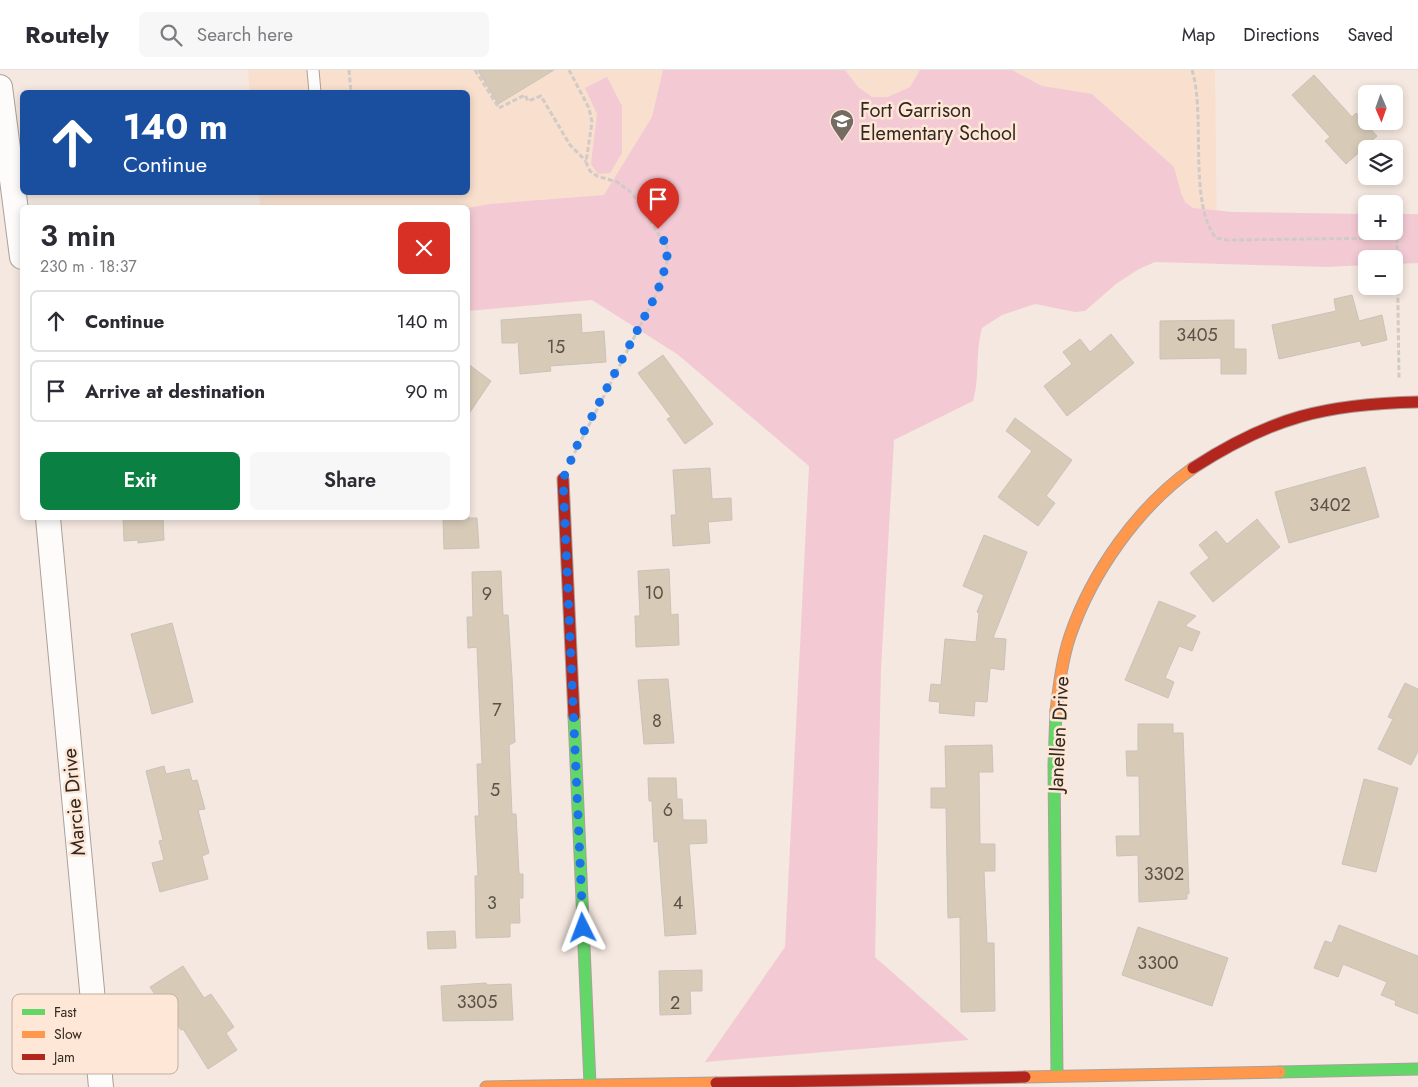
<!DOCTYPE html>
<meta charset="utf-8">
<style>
:root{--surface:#fff;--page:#f7f7f7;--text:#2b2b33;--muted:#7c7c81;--line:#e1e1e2;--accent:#0b8043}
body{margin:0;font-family:Jost,sans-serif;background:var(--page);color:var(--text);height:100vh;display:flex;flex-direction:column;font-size:19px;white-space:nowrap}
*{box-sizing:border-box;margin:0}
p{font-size:16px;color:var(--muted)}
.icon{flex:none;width:28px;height:28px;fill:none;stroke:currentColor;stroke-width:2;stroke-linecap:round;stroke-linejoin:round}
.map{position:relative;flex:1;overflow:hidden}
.sheet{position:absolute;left:20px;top:135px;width:450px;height:315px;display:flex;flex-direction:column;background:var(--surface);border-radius:8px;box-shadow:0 2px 8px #0003}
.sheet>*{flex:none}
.banner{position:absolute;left:20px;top:20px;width:450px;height:105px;border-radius:8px;box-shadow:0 2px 8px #0003;background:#1a4fa0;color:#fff;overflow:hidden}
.needle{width:32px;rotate:178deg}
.fabs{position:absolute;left:1358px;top:15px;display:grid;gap:10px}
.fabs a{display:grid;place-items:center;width:45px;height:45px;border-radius:8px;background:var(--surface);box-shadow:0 2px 8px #0003;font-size:25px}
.pin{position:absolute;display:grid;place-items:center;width:42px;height:42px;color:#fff;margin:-51px -21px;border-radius:50% 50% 50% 0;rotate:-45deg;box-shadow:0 0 5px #0007}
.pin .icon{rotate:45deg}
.me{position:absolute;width:55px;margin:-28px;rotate:357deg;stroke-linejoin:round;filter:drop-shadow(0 0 4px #0008)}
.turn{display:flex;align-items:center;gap:18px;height:105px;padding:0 20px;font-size:22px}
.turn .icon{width:65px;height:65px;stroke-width:2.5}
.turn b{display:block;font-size:35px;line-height:42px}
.round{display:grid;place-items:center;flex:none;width:52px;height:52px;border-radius:8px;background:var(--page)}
.overview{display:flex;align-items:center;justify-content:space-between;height:85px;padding:0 20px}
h1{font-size:30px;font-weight:600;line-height:38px}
.action{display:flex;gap:10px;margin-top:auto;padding:10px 20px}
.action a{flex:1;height:58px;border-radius:8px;background:var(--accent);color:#fff;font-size:20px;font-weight:600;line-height:58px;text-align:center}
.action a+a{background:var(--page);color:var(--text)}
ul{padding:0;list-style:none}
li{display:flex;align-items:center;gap:15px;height:62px;margin:0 10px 8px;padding:0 10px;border:2px solid var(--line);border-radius:8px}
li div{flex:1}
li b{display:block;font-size:19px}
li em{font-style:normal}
header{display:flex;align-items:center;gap:30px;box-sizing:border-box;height:70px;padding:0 25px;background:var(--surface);border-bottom:1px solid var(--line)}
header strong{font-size:24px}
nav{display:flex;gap:28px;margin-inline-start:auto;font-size:18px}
.search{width:350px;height:45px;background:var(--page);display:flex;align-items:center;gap:12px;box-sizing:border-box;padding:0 18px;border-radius:8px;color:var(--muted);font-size:19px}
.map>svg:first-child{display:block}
</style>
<header>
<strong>Routely</strong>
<div class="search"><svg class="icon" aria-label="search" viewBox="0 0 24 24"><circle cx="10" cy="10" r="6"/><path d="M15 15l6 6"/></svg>Search here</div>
<nav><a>Map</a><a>Directions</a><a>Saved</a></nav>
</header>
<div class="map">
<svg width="1418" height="1017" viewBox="0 0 1418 1017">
<rect width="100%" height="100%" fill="#f5e8e0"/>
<!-- built -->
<polygon fill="#f8dfce" points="248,0 1215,0 1217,172 468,184 468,138 260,137 259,123 468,122 468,22 250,22"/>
<!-- green -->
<g fill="#f3cad3">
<path d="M663 0H845L858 17 872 27H888L910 17 920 0H1012L1042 16 1092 24 1174 97 1181 123 1185 132 1193 138 1233 142 1366 144V161H1394V144H1418V193L1394 194V189H1366V195L1327 197 1155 192 1139 199 1116 214 1085 241 1075 242 1035 234 1002 245 982 258C975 282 980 307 973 331L894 370 881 599 875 887 969 970 705 992 785 877 809 396 677 284 592 230 468 241V138L490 134 604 125 652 47Z"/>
<polygon points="607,7 622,36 622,83 610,103 598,104 591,94 597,44 585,18"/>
</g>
<!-- building -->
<g fill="#d7cbb8" stroke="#cac2b9">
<polygon points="478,0 554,0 498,34"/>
<polygon points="1314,5 1352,47 1356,43 1377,66 1346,94 1325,71 1330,67 1292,25"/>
<polygon points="1352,225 1359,251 1382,245 1387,270 1362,276 1360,271 1279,289 1272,255 1336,241 1334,229"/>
<polygon points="581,244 582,263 604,261 606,292 550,296 551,301 520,304 518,270 516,273 502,273 501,250"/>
<polygon points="1234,250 1234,279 1246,279 1246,304 1221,304 1221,288 1160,289 1160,251"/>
<polygon points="1111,264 1134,293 1067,346 1044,316 1072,294 1063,282 1080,269 1090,282"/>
<polygon points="663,285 713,354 685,374 667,349 671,347 638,303"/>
<polygon points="468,294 491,311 468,345"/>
<polygon points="1015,348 1072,390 1046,426 1055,433 1038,456 998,427 1032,381 1006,361"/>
<polygon points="1365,397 1379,447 1289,473 1275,422"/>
<polygon points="710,398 712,429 731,428 732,450 708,452 710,473 673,476 671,445 676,445 673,400"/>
<polygon points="123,448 163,448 164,470 138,473 138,470 124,471"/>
<polygon points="443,448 477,448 479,478 444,479"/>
<polygon points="1257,449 1280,477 1213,532 1190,503 1209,488 1199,475 1216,461 1227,474"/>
<polygon points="984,465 1027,482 993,568 1006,569 1004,600 990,598 987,632 975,631 974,646 939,643 940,632 929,631 931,614 941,615 945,569 976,572 979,543 977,542 984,525 963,516"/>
<polygon points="669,499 671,545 678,544 679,575 636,577 635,546 640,546 638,501"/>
<polygon points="501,501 503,545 508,545 512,607 515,672 509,675 512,744 516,744 519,804 523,804 523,828 519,828 520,853 510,853 510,867 476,868 475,806 478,806 475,746 479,746 477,694 482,694 477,577 468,578 467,547 473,547 472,502"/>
<polygon points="1159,531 1196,546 1185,556 1200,562 1192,581 1179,576 1165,608 1174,612 1168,628 1125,610"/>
<polygon points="172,553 193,632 152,644 131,564"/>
<polygon points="668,609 674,673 644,674 638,610"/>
<polygon points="1405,613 1418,619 1418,681 1411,695 1378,679 1393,649 1388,647"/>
<polygon points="1138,654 1173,654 1173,663 1183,663 1189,824 1187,823 1187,829 1139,832 1138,785 1117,786 1116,766 1140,766 1139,706 1127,706 1126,681 1138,681"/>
<polygon points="992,675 993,702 979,702 980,774 995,774 995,801 984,801 987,873 994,873 995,941 961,942 960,847 948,848 946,738 931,738 931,718 946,718 945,676"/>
<polygon points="164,696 166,704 189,699 192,711 197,710 205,739 198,740 209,783 202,786 208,809 160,822 152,793 164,790 159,771 163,770 146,701"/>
<polygon points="648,708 676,708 677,729 682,729 683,750 706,750 707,773 689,774 696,864 665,866 658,771 654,772 652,731 649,731"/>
<polygon points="1364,709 1398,718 1376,802 1342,794"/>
<polygon points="1339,855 1418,886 1418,944 1395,935 1396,931 1381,925 1387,912 1343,894 1338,907 1314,898 1325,871 1332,873"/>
<polygon points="1138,857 1228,888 1212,936 1122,905"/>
<polygon points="455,861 456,878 428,879 427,862"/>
<polygon points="183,896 204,928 211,924 234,957 226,963 237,980 208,999 183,959 181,960 177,954 175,955 150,917"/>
<polygon points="702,900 702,921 690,921 691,944 660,945 659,901"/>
<polygon points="486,913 487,915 511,914 513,950 443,951 441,916"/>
</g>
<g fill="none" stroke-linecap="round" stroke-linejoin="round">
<!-- lane casing -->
<g stroke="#aba09a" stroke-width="13">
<polyline id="lane" points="313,0 315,22"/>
</g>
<!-- street casing -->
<g stroke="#aba09a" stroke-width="26">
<g id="street">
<polyline points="0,17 22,187"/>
<polyline points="48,448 101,1017"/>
</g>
</g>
<!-- fast casing -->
<g stroke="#aba09a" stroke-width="13">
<g id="fast">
<polyline points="1056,641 1054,695 1057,1005"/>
<polyline points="574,646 590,1014"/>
<polyline points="1280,1002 1418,999"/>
</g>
</g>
<!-- slow casing -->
<g stroke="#aba09a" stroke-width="13">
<g id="slow">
<path d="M1056 641C1059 616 1062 590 1070 566 1092 502 1138 437 1193 398"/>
<polyline points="1025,1007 1280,1002"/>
<polyline points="486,1017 716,1013"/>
</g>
</g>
<!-- jam casing -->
<g stroke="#aba09a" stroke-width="13">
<g id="jam">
<path d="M1193 398C1272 347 1325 334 1418 332"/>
<polyline points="563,409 574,646"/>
<polyline points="716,1013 1025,1007"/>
</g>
</g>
<!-- path -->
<g stroke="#d0cbc7" stroke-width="3" stroke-dasharray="5 2.5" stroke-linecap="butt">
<polyline points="349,0 351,22"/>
<polyline points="475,0 499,38 525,25 528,31 541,26 570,75 586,91"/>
<polyline points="569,0 589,38 592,52 586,92 590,101 597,106 617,112 632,123 667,177 667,192 657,223 572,388"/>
<path d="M1192 0C1206 44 1188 134 1216 168L1227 170 1397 168 1399 308"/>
</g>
<!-- lane -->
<use href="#lane" stroke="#fefcfa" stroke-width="11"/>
<!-- street -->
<use href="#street" stroke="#fefcfa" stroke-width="24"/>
<!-- fast -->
<use href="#fast" stroke="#63d668" stroke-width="11"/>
<!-- slow -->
<use href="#slow" stroke="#ff974d" stroke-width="11"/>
<!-- jam -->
<use href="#jam" stroke="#b3261e" stroke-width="11"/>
</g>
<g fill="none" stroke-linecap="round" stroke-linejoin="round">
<!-- route -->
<polyline stroke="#1a73e8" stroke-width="9" stroke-dasharray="0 16.2" points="583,858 563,409 579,371 657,223 667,192 667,177 658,159"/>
</g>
<!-- icons -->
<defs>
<g id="school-pin" transform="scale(1.25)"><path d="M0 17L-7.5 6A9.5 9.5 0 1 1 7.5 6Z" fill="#766b63" stroke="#fee7d7"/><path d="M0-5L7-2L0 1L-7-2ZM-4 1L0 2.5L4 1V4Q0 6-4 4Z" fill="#fff"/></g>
</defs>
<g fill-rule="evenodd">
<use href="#school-pin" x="842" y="51"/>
</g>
<g text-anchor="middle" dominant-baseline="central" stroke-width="5" stroke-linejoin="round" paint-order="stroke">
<!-- number labels -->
<g font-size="18" fill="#5b5146">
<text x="1197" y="265">3405</text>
<text x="556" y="277">15</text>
<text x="1330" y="435">3402</text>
<text x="654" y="523">10</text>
<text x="487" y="524">9</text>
<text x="497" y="640">7</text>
<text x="657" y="651">8</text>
<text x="495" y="720">5</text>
<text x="668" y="740">6</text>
<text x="1164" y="804">3302</text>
<text x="492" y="833">3</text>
<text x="678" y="833">4</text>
<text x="1158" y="893">3300</text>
<text x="477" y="932">3305</text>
<text x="675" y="933">2</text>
</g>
<!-- poi labels -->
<g font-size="20" fill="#322820" stroke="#fee7d7" text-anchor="start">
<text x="860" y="40">Fort Garrison<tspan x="860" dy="23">Elementary School</tspan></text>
</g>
<!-- street labels -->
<g font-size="20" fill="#322820" stroke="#fee7d7">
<text transform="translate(1059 664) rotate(-87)">Janellen Drive</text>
<text transform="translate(74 732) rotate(-95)">Marcie Drive</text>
</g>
</g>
<!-- legend -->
<rect x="12" y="924" width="166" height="80" rx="8" fill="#fee7d7" stroke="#c1aea0" stroke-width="1"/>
<rect x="22" y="939" width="23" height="6" fill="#63d668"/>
<rect x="22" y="961" width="23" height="7" fill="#ff974d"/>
<rect x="22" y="984" width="23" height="6" fill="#b3261e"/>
<g font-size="14" fill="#322820">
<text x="54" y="947">Fast</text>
<text x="54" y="969">Slow</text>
<text x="54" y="992">Jam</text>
</g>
</svg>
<div class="fabs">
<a><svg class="needle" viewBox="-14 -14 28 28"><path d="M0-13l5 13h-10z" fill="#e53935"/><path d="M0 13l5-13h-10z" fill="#7c7c81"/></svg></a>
<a><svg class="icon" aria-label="layers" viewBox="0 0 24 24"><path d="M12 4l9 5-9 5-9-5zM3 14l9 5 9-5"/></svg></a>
<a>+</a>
<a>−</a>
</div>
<div class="pin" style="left:658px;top:159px;background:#d93025"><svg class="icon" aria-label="arrive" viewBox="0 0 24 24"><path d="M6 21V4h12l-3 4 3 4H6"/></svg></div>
<svg class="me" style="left:583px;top:858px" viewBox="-20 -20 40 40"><path d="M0-17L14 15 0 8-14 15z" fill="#1a73e8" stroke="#fff" stroke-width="4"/></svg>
<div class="banner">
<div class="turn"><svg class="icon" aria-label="ahead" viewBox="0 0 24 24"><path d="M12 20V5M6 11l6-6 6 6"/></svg><div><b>140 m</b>Continue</div></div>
</div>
<section class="sheet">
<div class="overview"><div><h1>3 min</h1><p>230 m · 18:37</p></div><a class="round" style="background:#d93025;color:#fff"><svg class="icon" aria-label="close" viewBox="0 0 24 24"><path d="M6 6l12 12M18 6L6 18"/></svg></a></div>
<ul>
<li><svg class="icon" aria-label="ahead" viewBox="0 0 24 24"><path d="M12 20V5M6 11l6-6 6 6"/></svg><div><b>Continue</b></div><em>140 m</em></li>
<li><svg class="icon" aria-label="arrive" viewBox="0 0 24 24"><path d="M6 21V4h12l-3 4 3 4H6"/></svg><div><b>Arrive at destination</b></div><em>90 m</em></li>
</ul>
<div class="action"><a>Exit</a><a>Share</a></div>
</section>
</div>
